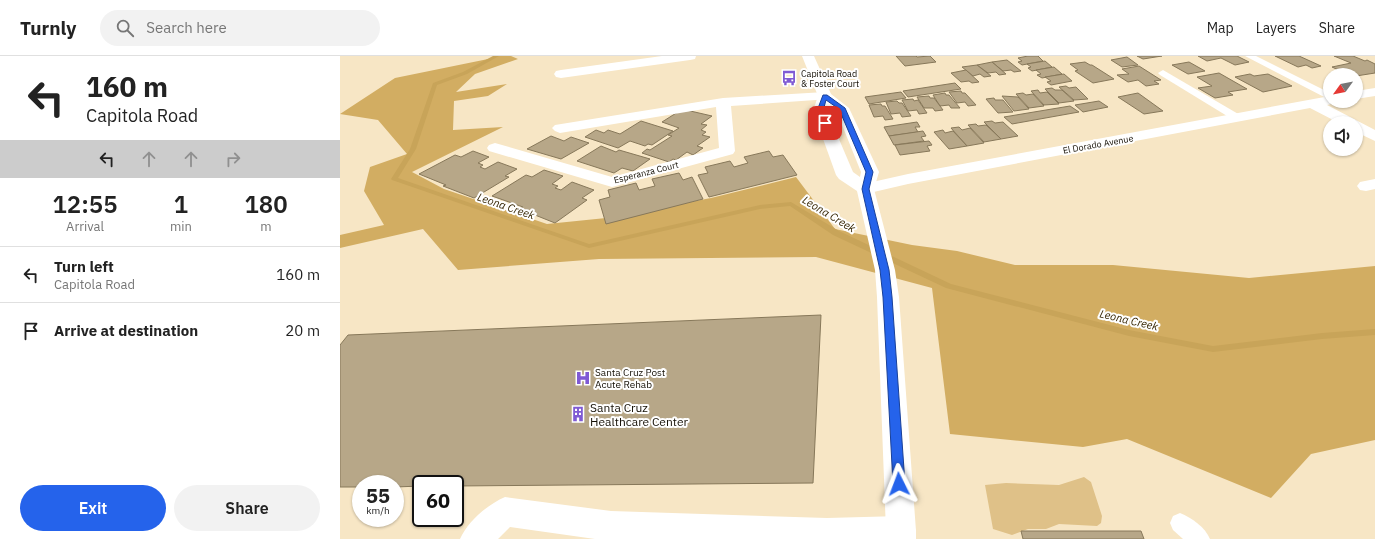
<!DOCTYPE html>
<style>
:root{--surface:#fff;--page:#f2f2f2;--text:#222;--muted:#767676;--line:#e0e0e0;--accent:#2563eb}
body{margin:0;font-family:"IBM Plex Sans",sans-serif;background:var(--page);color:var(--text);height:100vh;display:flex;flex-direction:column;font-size:15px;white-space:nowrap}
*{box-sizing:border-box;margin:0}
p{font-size:13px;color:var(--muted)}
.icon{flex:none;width:22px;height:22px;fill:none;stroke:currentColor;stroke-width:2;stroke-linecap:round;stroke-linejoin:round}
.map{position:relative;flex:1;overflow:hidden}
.side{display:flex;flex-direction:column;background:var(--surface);width:340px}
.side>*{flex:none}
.hud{background:#fff;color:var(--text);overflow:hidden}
.needle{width:26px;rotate:237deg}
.tools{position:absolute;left:983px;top:12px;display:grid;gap:8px}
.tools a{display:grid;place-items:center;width:40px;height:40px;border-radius:50%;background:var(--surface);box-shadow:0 1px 3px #0004;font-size:20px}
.speed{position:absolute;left:12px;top:419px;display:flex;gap:8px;font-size:20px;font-weight:700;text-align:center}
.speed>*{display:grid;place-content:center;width:52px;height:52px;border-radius:50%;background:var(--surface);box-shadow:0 1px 3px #0004;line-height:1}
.speed small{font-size:10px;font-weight:400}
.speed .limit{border:2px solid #111;border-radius:6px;background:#fff;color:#111}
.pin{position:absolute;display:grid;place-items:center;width:34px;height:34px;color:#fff;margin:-17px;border-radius:8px;box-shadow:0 2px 6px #0006}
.me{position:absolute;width:44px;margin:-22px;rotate:357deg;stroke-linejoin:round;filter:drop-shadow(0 0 3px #0008)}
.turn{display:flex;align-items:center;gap:14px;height:84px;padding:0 20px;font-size:18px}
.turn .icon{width:52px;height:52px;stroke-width:2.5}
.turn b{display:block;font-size:28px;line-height:34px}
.lanes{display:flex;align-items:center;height:38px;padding:0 20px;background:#0003;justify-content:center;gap:20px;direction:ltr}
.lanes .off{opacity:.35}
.eta{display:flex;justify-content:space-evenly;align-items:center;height:68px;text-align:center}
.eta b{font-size:24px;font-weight:600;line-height:28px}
.button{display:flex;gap:8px;margin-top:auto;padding:8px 20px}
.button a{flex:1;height:46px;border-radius:24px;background:var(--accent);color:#fff;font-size:16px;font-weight:600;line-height:46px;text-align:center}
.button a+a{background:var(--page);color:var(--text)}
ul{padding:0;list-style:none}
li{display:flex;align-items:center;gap:12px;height:56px;padding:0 20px;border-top:1px solid var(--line)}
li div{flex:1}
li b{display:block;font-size:15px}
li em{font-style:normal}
header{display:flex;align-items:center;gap:24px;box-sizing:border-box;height:56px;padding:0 20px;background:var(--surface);border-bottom:1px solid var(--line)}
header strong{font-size:19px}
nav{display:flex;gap:22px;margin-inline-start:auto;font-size:14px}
.search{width:280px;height:36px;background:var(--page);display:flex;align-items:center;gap:10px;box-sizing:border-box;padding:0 14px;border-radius:22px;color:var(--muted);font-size:15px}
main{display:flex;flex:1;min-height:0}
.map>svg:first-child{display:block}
</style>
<header>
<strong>Turnly</strong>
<div class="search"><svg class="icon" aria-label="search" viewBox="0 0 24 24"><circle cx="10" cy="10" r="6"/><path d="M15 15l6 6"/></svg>Search here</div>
<nav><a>Map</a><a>Layers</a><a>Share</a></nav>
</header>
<main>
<section class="side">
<div class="hud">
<div class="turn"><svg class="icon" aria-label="left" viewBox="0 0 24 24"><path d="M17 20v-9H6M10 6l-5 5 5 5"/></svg><div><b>160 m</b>Capitola Road</div></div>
<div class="lanes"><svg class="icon" aria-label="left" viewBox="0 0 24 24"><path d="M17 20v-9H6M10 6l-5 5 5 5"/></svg><svg class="icon off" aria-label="ahead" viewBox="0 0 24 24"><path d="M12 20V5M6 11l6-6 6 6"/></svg><svg class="icon off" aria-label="ahead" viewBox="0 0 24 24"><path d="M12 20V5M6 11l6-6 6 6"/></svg><svg class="icon off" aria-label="right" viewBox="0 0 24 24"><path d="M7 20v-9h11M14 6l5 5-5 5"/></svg></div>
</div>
<div class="eta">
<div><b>12:55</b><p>Arrival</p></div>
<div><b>1</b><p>min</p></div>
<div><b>180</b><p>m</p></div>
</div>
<ul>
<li><svg class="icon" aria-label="left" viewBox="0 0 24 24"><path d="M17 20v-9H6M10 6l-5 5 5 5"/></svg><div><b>Turn left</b><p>Capitola Road</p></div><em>160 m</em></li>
<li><svg class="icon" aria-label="arrive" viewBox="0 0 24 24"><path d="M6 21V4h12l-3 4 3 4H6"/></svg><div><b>Arrive at destination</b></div><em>20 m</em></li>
</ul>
<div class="button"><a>Exit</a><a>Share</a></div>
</section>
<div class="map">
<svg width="1035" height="483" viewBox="0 0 1035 483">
<rect width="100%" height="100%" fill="#f7e6c5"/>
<!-- green -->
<polygon fill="#dfc188" points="744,421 751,426 762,460 761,467 757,470 719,468 706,473 688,473 672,479 653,473 645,429 666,427 719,429"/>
<!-- forest -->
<polygon fill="#d2ad62" points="153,0 171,0 178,3 135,18 116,36 167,28 148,40 114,45 113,74 163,71 72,116 104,133 207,168 266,162 371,142 456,121 495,173 572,189 617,195 675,209 773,209 909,222 1035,210 1035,384 971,398 931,442 787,383 743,391 610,378 592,232 476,201 259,203 118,214 83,173 0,192 0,179 44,169 24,135 30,111 67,98 38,64 0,58 55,22 153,2"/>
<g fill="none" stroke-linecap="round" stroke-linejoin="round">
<!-- stream -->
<polygon fill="#c8a459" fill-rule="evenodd" points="153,0 159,0 127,18 97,29 76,93 58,122 249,188 420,149 451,146 499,175 611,228 789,274 873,290 982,277 1035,273 1035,279 982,283 873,296 789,280 606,232 493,179 450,150 420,153 249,192 52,124 51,123 70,93 93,27 123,16"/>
</g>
<!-- building -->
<g fill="#b7a788" stroke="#87785a">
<polygon points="556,0 576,0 577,1 590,0 596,6 565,10"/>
<polygon points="688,0 698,0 703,5 682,9 678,6 682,5 678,2"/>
<polygon points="797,0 822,0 803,3"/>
<polygon points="858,0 897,0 909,6 895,9 881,2 867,5"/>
<polygon points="935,0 959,0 981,10 972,12 966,9 958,11"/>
<polygon points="994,0 1013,0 1025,5 1027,4 1035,8 1035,17 1016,20 1009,19 992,11 1011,7"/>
<polygon points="787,1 798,9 782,11 771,4"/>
<polygon points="667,4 681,15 674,16 671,14 663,15 652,6"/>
<polygon points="705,5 712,11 692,15 688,12 691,11 687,8"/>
<polygon points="652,6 666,18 659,19 656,16 648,17 637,9"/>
<polygon points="745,6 750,9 752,9 774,23 753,27 735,15 738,14 730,8"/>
<polygon points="849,6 865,15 848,18 832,9"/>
<polygon points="637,9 651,20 644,21 640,18 633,20 622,11"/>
<polygon points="799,10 821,24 814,25 819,28 806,30 798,24 788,26 777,19 789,18 782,13"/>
<polygon points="714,11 722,18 702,22 697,19 701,18 696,14"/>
<polygon points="626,14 639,26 632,27 629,25 621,26 611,17"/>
<polygon points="879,17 907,33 888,36 893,39 875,42 858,32 872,30 857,21"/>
<polygon points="724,18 732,25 711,29 707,26 711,25 705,21"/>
<polygon points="910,18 914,20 928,18 952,30 923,36 895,21"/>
<polygon points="615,27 621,33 568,41 563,35"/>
<polygon points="726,30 729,32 736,31 748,43 734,44 719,31"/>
<polygon points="712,32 715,34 722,34 734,45 719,47 705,33"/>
<polygon points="698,34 700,37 707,36 719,48 704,49 691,35"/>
<polygon points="621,35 622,37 625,37 636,49 628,50 625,46 617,47 609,36"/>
<polygon points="561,36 566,42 529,48 525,41"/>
<polygon points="605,37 606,39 609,39 620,52 611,52 609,49 600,50 593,39"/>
<polygon points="683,37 686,39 693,38 704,50 689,52 676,38"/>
<polygon points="798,37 823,55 804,58 778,41"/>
<polygon points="589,40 590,42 594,42 603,54 595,55 593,52 584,52 577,41"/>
<polygon points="662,40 678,41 689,53 674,55"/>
<polygon points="654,42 655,44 663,44 673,56 658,57 646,43"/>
<polygon points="573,43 574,45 578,44 587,57 579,58 577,54 568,55 562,44"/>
<polygon points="557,45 559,47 562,47 571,60 562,61 560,57 551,58 546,46"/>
<polygon points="759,45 768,51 743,56 735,49"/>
<polygon points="541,48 542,50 545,50 553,63 545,64 543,60 534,61 529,49"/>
<polygon points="730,50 739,56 672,68 664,61"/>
<polygon points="341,54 346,54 372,60 361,68 367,69 361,74 366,76 362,79 370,81 357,90 363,92 353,99 347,96 336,104 333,103 329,106 302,97 307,93 310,94 332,80 328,79 339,72 322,66"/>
<polygon points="301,65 333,75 312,89 308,88 305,90 290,85 278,92 245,81 256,74 264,77 268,74 280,78"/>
<polygon points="652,65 655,67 663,66 678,80 661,83 644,66"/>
<polygon points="577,66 580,71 575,71 578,76 549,80 544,71"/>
<polygon points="636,68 638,70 646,69 661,83 644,86 628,69"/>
<polygon points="619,71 622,74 630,72 644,87 627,90 611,72"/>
<polygon points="603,74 605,77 613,75 627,90 609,93 594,76"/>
<polygon points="583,75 586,80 581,81 584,85 554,89 549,80"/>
<polygon points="211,80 224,85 231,81 249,87 221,103 187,93"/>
<polygon points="589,85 592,89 587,90 590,95 560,99 555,89"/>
<polygon points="261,90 276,96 279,94 310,103 293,115 282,112 274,117 237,105"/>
<polygon points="133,95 149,101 138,107 143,109 140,111 145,113 158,106 177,113 165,120 169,121 134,142 103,130 106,129 79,118 115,99 121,101"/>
<polygon points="429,95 433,101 443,99 457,119 369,141 358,119 368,117 365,111 390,105 394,111 408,107 404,101"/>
<polygon points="204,114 223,120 212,128 218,130 215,132 221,134 232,126 254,134 242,142 247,144 215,167 180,153 183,151 152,140 186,119 192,121"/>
<polygon points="339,117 343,124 352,121 363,143 266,168 259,144 270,141 268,134 296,127 299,134 315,130 312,123"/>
<polygon points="481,259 473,427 115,430 115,428 81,428 81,430 55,431 55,428 21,428 21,431 0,431 0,289 8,279"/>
<polygon points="681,475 801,475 804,483 683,483"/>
</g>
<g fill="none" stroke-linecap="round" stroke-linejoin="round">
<!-- service -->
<g fill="#fff" fill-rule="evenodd">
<polygon points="905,0 916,0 990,37 990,44"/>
<polygon points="823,14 900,59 901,61 900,63 892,63 820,19 818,17"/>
<path d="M840 457C852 462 865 471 870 483H843L833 474 830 467 833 460Z"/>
</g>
<!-- minor -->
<g fill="#fff" fill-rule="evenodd">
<polygon points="322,0 356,0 355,3 350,4 221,22 216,21 214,18 216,15 221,14"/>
<polygon points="1035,32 1035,40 1016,43 1016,35"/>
<polygon points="485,36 490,37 492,40 490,43 391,50 395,95 393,98 272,131 149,95 147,92 149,89 155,87 272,121 379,92 376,51 220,77 215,75 212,72 215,69 383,42"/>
<polygon points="990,40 990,45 997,45 995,47 987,49 1035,74 1035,85 1016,76 1016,67 999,67 970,52 568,128 525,138 519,137 516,133 519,129 568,118"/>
<polygon points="1035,123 1035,133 1026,135 1020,134 1017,130 1020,126"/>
<path d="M165 441 271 455 487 462 561 460 572 464 576 475 573 483H255L170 471 158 483H120C128 465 147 449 165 441Z"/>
</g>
<!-- primary -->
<path fill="#fff" fill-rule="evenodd" d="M462 0H474L491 38 509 52 539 116 534 133 555 214 559 241 576 475V483H544L546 475 537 241 535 214 517 135 499 123 496 119 473 55 478 40ZM489 50 496 54 521 116 520 121 513 116 487 55Z"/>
</g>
<!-- route -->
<polygon fill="#2563eb" stroke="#184099" points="483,39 487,39 505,52 533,116 529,133 549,214 552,241 565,428 563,432 559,434 554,432 553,428 543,241 540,214 522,133 526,116 499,53 486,44 483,55 488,67 485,69 482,67 477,55"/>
<!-- icons -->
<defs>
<g id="bus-bare" transform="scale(1.2)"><path d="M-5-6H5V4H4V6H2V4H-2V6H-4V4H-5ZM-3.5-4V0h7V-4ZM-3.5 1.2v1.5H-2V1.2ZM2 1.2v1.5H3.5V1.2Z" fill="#7f5ad4" stroke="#fff" stroke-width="2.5" paint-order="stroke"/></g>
<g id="hospital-bare" transform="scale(1.2)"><path d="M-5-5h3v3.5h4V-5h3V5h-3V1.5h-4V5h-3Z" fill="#7f5ad4" stroke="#fff" stroke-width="2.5" paint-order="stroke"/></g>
<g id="building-bare" transform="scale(1.2)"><path d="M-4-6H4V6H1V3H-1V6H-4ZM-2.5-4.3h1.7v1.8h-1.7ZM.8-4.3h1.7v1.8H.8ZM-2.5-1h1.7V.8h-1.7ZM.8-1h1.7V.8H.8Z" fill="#7f5ad4" stroke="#fff" stroke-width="2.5" paint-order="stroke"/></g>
</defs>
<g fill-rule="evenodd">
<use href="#bus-bare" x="449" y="22"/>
<use href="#hospital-bare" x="243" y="322"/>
<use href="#building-bare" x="238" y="358"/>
</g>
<g text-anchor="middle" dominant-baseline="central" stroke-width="4" stroke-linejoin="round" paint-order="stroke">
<!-- far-poi labels -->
<g font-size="9" fill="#130e04" stroke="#fff" text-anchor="start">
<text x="461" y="17">Capitola Road<tspan x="461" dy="10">&amp; Foster Court</tspan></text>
</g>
<!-- far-street labels -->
<g font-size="9" fill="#130e04" stroke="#fff">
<text transform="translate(758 88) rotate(-10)">El Dorado Avenue</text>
<text transform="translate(306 116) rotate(-14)">Esperanza Court</text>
</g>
<!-- poi labels -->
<g font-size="10" fill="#130e04" stroke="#fff" text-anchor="start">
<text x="255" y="316">Santa Cruz Post<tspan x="255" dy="12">Acute Rehab</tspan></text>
</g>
<!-- water labels -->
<g font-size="11" font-style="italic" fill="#382806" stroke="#fff">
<text transform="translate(166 150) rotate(19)">Leona Creek</text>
<text transform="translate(489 158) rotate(31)">Leona Creek</text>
<text transform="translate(789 264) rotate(13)">Leona Creek</text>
</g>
<!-- near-poi labels -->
<g font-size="12" fill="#130e04" stroke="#fff" text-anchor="start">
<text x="250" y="351">Santa Cruz<tspan x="250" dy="14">Healthcare Center</tspan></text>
</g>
</g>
</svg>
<div class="tools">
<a><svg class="needle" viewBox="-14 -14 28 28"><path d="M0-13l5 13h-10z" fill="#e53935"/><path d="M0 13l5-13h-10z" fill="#767676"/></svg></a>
<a><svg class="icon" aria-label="sound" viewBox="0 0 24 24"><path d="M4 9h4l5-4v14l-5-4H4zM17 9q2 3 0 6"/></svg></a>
</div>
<div class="speed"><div>55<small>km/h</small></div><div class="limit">60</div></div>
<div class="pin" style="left:485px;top:67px;background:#d93025"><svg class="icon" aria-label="arrive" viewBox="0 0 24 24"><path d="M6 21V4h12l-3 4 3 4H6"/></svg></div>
<svg class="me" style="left:559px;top:428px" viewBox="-20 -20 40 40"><path d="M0-17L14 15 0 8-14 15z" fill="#2563eb" stroke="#fff" stroke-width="4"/></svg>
</div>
</main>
